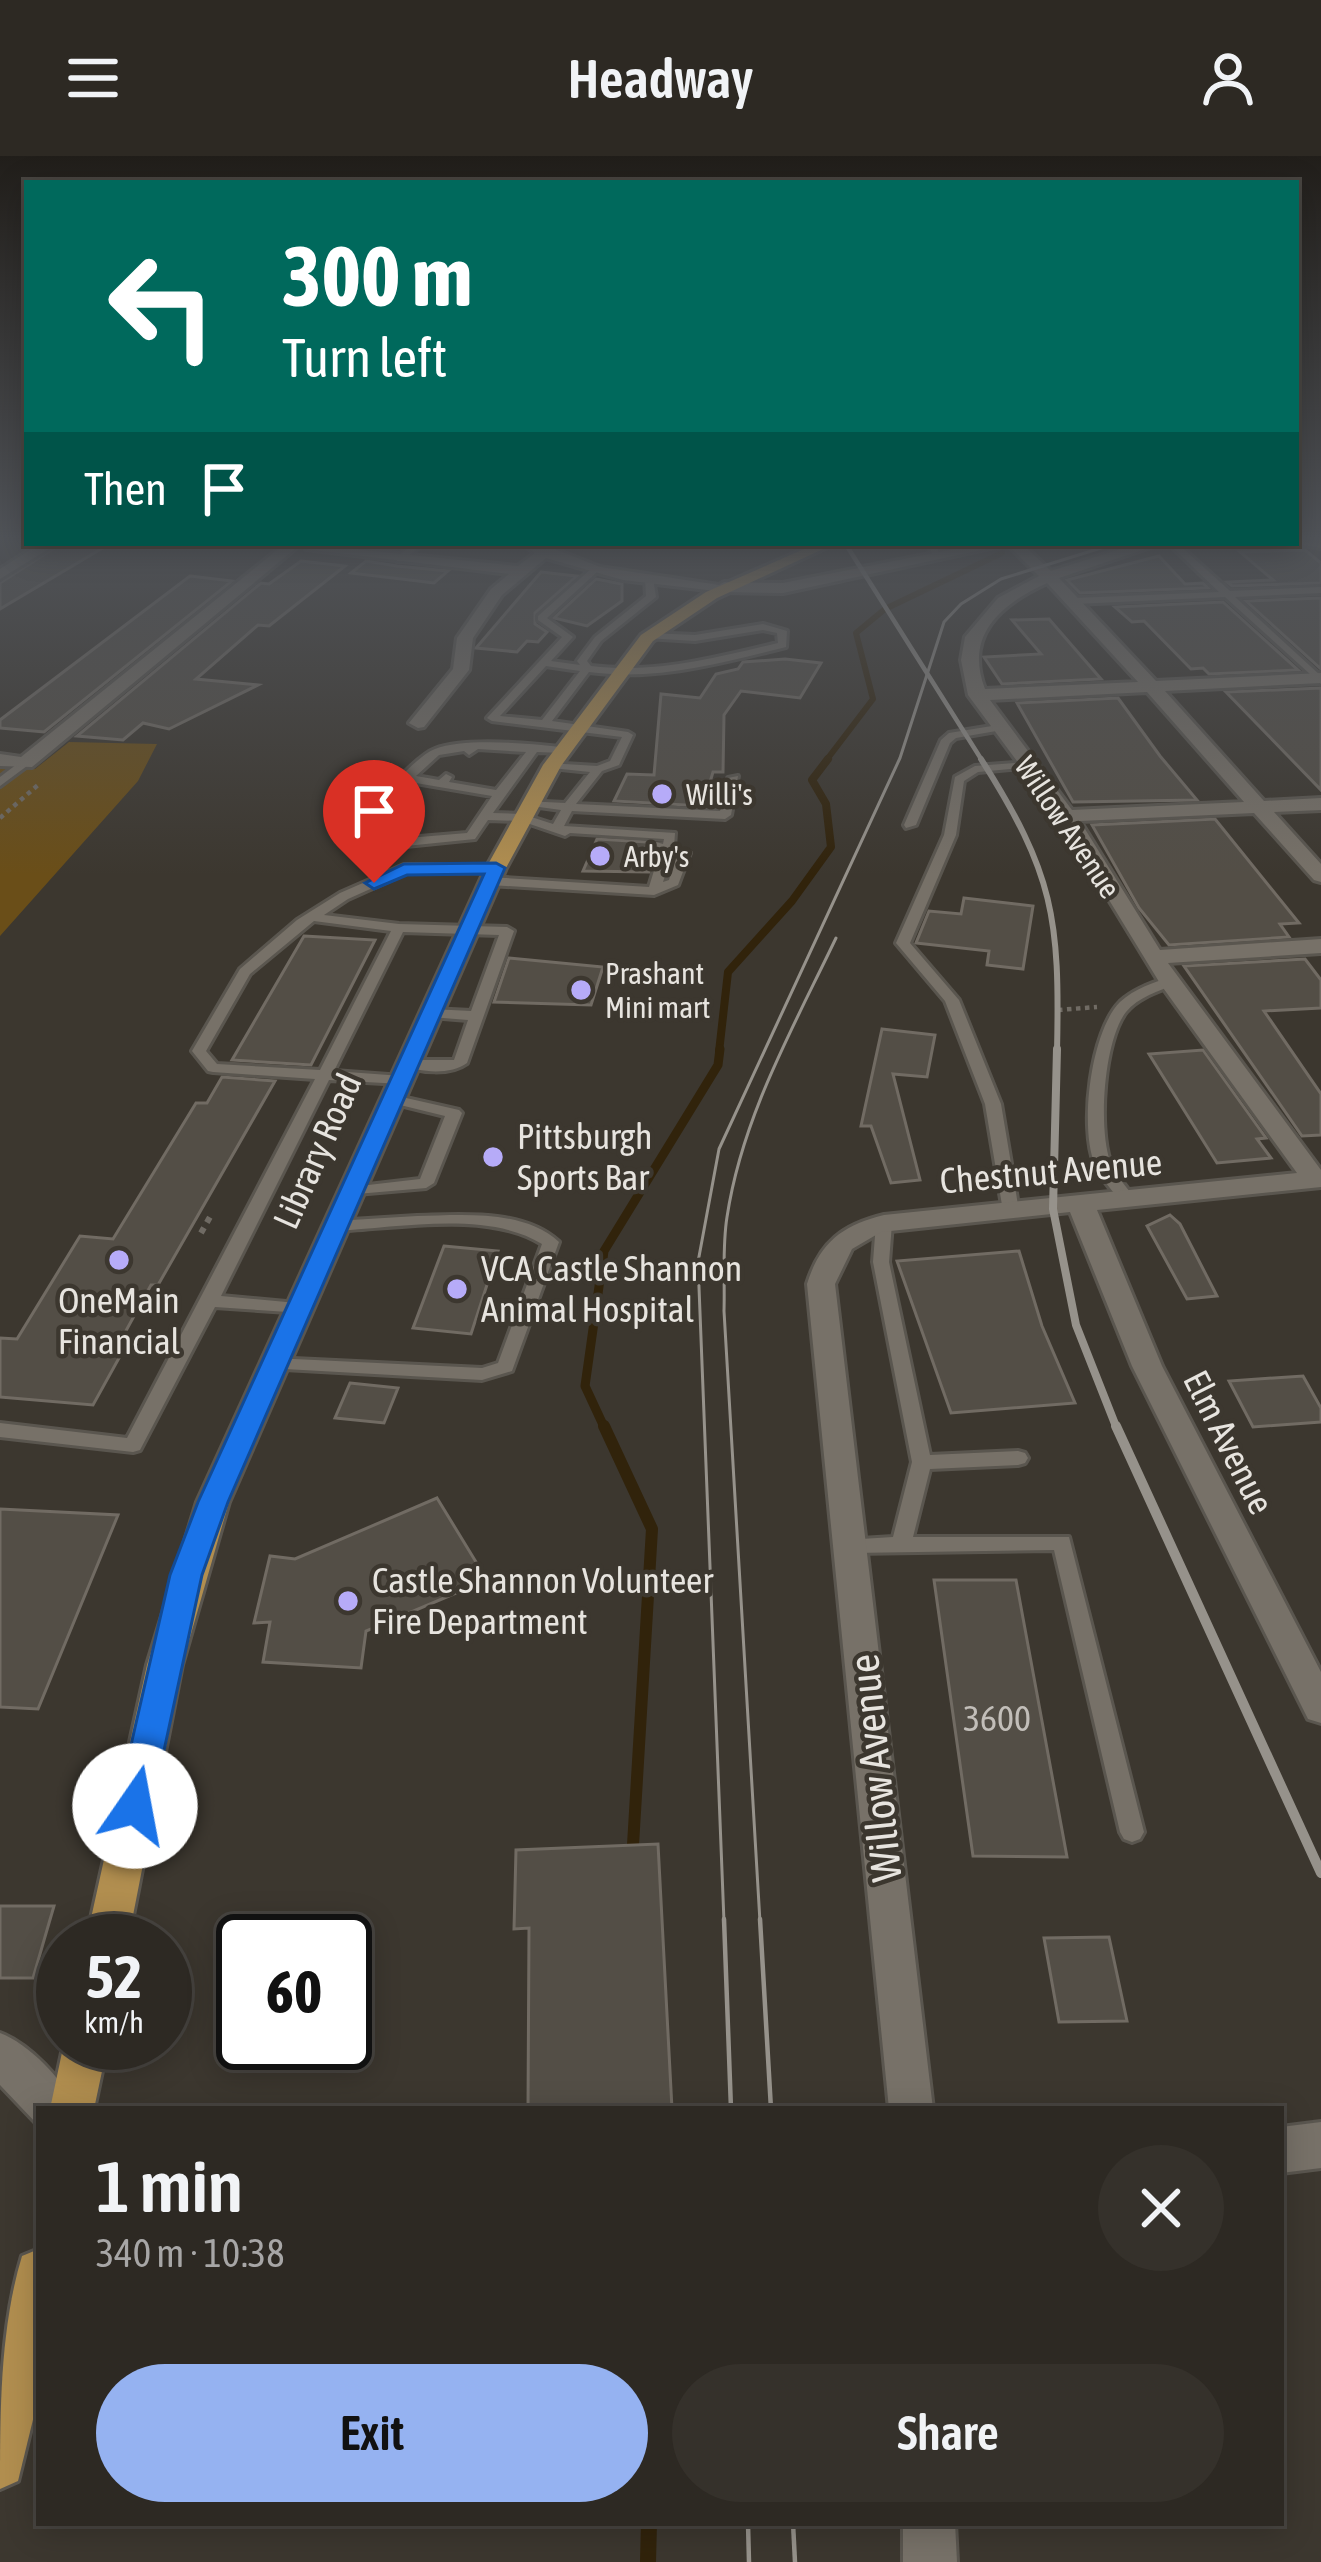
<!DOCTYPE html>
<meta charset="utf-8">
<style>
:root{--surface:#2d2923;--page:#35312b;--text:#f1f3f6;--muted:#a7a6a6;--line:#484541;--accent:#95b2f1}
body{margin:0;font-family:"Asap Condensed",sans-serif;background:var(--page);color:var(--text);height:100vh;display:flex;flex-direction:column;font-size:45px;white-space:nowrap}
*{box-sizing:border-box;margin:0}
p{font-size:39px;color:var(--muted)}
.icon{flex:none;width:66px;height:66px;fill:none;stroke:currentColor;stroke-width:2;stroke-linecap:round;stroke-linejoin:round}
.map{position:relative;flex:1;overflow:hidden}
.drawer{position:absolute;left:36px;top:1950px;width:1248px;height:420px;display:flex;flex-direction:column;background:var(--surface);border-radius:0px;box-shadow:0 6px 30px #0003,0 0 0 3px var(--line)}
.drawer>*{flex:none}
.guide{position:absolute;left:24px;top:24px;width:1275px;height:366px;border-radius:0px;box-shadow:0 6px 30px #0003,0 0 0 3px var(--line);background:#00695c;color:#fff;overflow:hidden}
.speed{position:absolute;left:36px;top:1758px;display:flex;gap:24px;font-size:60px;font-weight:700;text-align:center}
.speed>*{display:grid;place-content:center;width:156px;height:156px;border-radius:50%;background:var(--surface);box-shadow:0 6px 30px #0003,0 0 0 3px var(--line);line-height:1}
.speed small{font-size:30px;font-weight:400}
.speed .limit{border:6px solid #111;border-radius:18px;background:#fff;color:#111}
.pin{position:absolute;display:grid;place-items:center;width:102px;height:102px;color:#fff;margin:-123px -51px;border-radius:50% 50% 50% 0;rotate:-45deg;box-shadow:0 0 12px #0007}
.pin .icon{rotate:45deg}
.me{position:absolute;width:132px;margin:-66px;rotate:12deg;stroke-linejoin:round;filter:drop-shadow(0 0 9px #0008)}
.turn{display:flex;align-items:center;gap:42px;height:252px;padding:0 60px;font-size:54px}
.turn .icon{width:156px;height:156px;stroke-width:2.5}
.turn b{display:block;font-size:84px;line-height:102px}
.then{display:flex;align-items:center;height:114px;padding:0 60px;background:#0003;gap:24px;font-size:45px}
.round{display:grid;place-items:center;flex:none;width:126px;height:126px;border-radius:63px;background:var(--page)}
.summary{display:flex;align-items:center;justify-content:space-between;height:204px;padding:0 60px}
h1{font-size:72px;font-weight:600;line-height:90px}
.action{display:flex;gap:24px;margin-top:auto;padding:24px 60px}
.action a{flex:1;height:138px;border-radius:72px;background:var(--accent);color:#111;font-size:48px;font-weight:600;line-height:138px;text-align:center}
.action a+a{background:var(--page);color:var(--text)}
header{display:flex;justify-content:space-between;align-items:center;height:156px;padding:0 60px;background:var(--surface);font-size:54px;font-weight:600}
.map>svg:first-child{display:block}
</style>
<header><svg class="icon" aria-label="menu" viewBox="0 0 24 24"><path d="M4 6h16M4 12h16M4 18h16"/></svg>Headway<svg class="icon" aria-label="person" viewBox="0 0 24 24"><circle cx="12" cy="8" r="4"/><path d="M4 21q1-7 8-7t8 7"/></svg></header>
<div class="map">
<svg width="1321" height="2406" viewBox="0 0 1321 2406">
<rect width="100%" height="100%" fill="#3c372f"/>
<!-- green -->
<polygon fill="#6a4e18" points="69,586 157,588 138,625 0,780 0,611 35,613"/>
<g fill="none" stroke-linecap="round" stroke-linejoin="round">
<!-- stream-far4 -->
<polyline stroke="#31230b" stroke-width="6" points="825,606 873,543 856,477 885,453 1002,397"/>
<!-- stream-far3 -->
<polyline stroke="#31230b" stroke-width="8" points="719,896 728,816 792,745 831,691 826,648 812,624 828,603"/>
<!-- stream-far2 -->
<polyline stroke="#31230b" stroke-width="9" points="605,1273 585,1230 604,1095 718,909 720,893"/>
<!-- stream-far1 -->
<polyline stroke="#31230b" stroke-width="12" points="604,1270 652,1373 633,1689"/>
<!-- stream -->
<polyline stroke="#31230b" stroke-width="16" points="648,2406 649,2367"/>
</g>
<!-- building -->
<g fill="#534e46" stroke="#716b63" stroke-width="3">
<polygon points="62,387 111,387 0,453 0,427"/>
<polygon points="1305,394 1321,407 1321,427 1232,430 1227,426 1273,424 1240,396"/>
<polygon points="1159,400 1185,428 1203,427 1208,432 1080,437 1067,424"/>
<polygon points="301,405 345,410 269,470 258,469 196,523 258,529 169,573 143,567 123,584 77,580 261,427 269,428"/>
<polygon points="366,405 397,410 448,415 434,427 351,417"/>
<polygon points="541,416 577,420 535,457 535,468 547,476 538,486 527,485 517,496 476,492"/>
<polygon points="190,420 232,425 44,576 0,572 0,564"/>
<polygon points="596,423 622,428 622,445 587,470 554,462"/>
<polygon points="1321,442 1321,513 1246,445"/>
<polygon points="1223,446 1298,514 1209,518 1203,512 1191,513 1144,465 1132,466 1115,451"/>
<polygon points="1049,463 1101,523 1002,528 984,501 1041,498 1012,464"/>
<polygon points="785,503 821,507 800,542 741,535 724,559 723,616 713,616 703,650 614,645 627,618 654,619 661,538 700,542 716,518 738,513 743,506"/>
<polygon points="1321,532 1321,634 1226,536"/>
<polygon points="1118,542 1160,600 1197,644 1073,646 1017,547"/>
<polygon points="1215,663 1299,767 1280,768 1289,781 1169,789 1139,752 1092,669"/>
<polygon points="597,683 647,686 646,692 655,697 649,716 583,715"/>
<polygon points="964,742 1033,750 1023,813 987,809 989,795 916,787 929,755 961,758"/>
<polygon points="304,780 375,784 311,909 232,904"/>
<polygon points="509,802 603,811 591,849 494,846"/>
<polygon points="1305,803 1321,824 1321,852 1264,855 1321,938 1321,979 1302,980 1184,810"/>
<polygon points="882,873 935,879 927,921 893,918 920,1024 891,1027 871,970 861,970"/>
<polygon points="1203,894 1266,982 1257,983 1271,1002 1217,1007 1149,898"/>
<polygon points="222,921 275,925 158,1129 151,1129 116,1193 124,1193 93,1249 0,1241 0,1182 17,1183 80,1080 113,1083 196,947 207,947"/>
<polygon points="1170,1059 1180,1068 1217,1140 1187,1143 1147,1070"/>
<polygon points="444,1090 498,1095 471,1178 413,1172"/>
<polygon points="1019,1095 1042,1170 1075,1247 951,1257 897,1105"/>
<polygon points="1303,1220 1321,1252 1321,1266 1253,1271 1229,1225"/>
<polygon points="350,1227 398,1232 384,1267 335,1262"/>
<polygon points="437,1342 487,1424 366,1475 361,1512 263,1506 270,1466 254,1467 270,1400 295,1403"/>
<polygon points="0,1353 118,1359 38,1553 0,1551"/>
<polygon points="934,1424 1016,1424 1067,1701 973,1700"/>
<polygon points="658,1688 672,1953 528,1953 529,1772 514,1773 516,1694"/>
<polygon points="0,1750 54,1750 33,1822 0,1822"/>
<polygon points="1109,1781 1127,1865 1059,1866 1044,1782"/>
</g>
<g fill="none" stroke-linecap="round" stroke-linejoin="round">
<!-- service casing -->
<g stroke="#5a564f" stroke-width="6">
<g id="service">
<polygon points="414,387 423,387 403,405 397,405 397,401"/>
<polygon points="928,387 936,387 940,403 934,403"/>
<polygon points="1168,387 1177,387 1230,435 1321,431 1321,437 1235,441 1321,520 1321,528 1225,441 1075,448 1070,445 1075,442 1219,436"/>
<path d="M591 413 598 415 547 462 573 481 551 505 580 509 577 505 595 481 646 440 645 422 649 419 653 422 656 441 601 485 587 505 591 510C656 518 715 502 778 487L777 477 763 474 695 485 646 482V478L649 477 695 479 763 468 787 475 786 491C720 507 657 525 589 516L552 565 628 576 633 579 619 609 602 615 576 648 720 655 728 622 738 620 731 659 725 663 572 655 564 670 675 677 674 691 690 697 678 729 654 739 490 729 484 725 490 721 649 731 660 695 650 690 656 686 663 688 664 683 570 677 565 680 521 665 488 664 475 683 406 690 366 663V659C381 642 416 600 435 593 465 581 536 588 568 592L569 594 564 597 537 596 493 657 522 658 553 668 561 654 525 649V645L565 647 590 616 552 612 546 609 548 607 597 610 610 605 622 581 492 565 487 562 562 481 538 464V460ZM546 510 580 515 542 564 500 560ZM478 593 526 596 496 634 449 626 452 621 446 618 439 624 416 620 439 599 464 595 469 599ZM410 626 492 640 467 677 408 682 377 660ZM672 698 677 699 669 724 663 726Z"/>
<polygon points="998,569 1002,570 1002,574 956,582 950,587 916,669 906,672 904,669 941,584 949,577"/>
<polygon points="21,605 31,607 0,630 0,621"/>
<polygon points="1027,606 1033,609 1031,611 978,616 964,625 956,679 910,787 959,844 1001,948 1019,1055 1011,1060 1003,1055 985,948 945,845 896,787 944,679 955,621 975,610"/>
<path d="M500 709V715L496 716 406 717 348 743 324 759 399 768 507 771 514 775 467 907C451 919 419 917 402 908L409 904H454L468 864 431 861 424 857 431 853 471 855 499 779 403 776 334 915 402 920 409 924 402 928 329 924 221 1140 297 1147 306 1153 303 1157 215 1151 140 1294 133 1296 0 1281V1267L127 1282 315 923 213 916 208 915 192 895 240 813 297 764 340 737 404 709ZM314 765 391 775 320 914 217 908 206 895 250 818Z"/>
<path d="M1171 821 1178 825 1176 828C1159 835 1138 841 1126 856 1104 884 1098 971 1110 1005 1115 1019 1127 1031 1136 1044L1128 1049 1122 1047C1113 1035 1101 1023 1095 1009 1079 971 1091 875 1120 846 1134 833 1154 826 1171 821Z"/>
<polygon points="393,939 459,954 462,957 434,1027 426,1032 345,1039 343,1036 345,1033 351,1031 420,1023 445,960 388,946 388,940"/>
<path d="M417 1060C462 1059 523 1053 559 1086L512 1215 482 1224 267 1212 264 1208 267 1204 273 1202 482 1212 498 1207 542 1088C488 1054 397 1072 335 1075L327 1070 335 1065Z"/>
<polygon points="884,1062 892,1067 889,1106 930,1299 1018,1295 1025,1297 1028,1302 1025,1307 1018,1309 930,1313 913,1381 1069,1381 1144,1676 1140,1683 1132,1686 1124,1683 1120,1676 1054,1394 852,1397 845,1394 842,1389 845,1384 893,1381 912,1306 873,1106 876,1067"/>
</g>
</g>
<!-- minor casing -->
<g stroke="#5a564f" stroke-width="6">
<g id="minor">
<polygon points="1296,383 1321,384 1321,392 1291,387"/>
<polygon points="41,387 58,387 0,423 0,413"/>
<polygon points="286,387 302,387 32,611 0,610 0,598 21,601"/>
<polygon points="521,387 539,387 600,411 732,431 724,436 623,424 546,402 502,439 473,482 469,514 424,571 418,572 409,567 453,513 457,482 491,433 509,418 306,393 313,389 518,410 535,397"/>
<path d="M1006 387H1021L1051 415 1140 387H1163L1059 422 1156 525 1321 517V527L1165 535 1264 645 1321 642V654L1274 656 1321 708V726L1314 724 1254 657 1080 665 1160 794 1321 783V797L1168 807 1321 1014V1031L1097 1054 1162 1210 1321 1516V1567L1308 1563 1132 1210 1070 1056 881 1076 852 1093 835 1128 933 1953H889L807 1128C820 1086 843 1069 884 1059L1297 1017 1161 829 1059 662 968 539 961 504 965 481 998 442 1039 420ZM1047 427 1138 526 985 533C964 479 1001 448 1047 427ZM1147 536 1244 646 1072 654 990 544Z"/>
<polygon points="1321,1966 1321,2012 1281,2017 1281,1971"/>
<polygon points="903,2367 955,2367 957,2406 903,2406"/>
</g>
</g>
<!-- tertiary casing -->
<g stroke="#5a564f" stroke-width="6">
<g id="tertiary">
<polygon points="985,387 1013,387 783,437 724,436 716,431 724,426 783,427"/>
<path d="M0 1877C29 1888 64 1924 76 1953H39L38 1969 0 1929Z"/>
</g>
</g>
<!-- primary casing -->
<g stroke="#5a564f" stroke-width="6">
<g id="primary">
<polygon points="818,387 836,387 717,442 653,485 561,610 506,712 229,1346 182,1509 128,1785 86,1785 147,1509 197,1346 486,712 543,609 641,479 706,436"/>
<polygon points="64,1887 108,1887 94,1953 50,1953"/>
<path d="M39 2093V2239L18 2325 0 2333C0 2255 0 2173 22 2100Z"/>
</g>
</g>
<!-- path-far1 -->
<g stroke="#706b64" stroke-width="4.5" stroke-dasharray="4.5 4.5" stroke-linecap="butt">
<polyline points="0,662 38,629"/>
<polyline points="1058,854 1097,851"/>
</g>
<!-- path -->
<polyline stroke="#706b64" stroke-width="6" stroke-dasharray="6 6" stroke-linecap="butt" points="201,1077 210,1061"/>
<!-- service -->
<use href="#service" fill="#777168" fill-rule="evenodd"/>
<!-- minor -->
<use href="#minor" fill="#777168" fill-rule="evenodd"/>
<!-- tertiary -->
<use href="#tertiary" fill="#777168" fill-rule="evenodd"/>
<!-- primary -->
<use href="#primary" fill="#b18e4f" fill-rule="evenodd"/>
<!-- tram-far1 -->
<g stroke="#96928b" stroke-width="3">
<polyline points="724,1766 698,1106 719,993 900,602 944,466 961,448 1001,423 1117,387"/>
<path d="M760 1766 724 1155C725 1124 722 1092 727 1061 742 961 793 872 836 782"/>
</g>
<!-- tram -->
<g stroke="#96928b" stroke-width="4.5">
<polyline points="724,1763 731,1953"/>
<polyline points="760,1763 771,1953"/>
<polyline points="748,2367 749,2406"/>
<polyline points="793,2367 795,2406"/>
</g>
<!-- rail-far3 -->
<polyline stroke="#96928b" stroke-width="4.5" points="845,387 983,606"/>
<!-- rail-far2 -->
<path stroke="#96928b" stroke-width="6" d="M981 603C1054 718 1060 762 1057 896"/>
<!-- rail-far1 -->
<polyline stroke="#96928b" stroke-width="8" points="1057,893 1053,1053 1076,1169 1117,1273"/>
<!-- rail -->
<polyline stroke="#96928b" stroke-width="10" points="1116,1270 1321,1717"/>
</g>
<!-- sky -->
<linearGradient id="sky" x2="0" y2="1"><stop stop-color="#211e1a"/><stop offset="0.53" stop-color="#505358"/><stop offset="1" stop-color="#505358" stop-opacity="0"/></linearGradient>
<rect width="1321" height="719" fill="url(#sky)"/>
<!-- route -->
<polygon fill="#1a73e8" stroke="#114b97" stroke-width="3" points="496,707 505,712 228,1346 202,1419 152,1650 147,1661 135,1665 122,1661 117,1650 170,1419 198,1346 484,718 407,719 374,733 365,727 404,708"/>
<!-- markers -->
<g fill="#b6abf8" stroke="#3c372f" stroke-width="4.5">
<circle cx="662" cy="638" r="12"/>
<circle cx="600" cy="700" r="12"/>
<circle cx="581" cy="834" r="12"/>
<circle cx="493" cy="1001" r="12"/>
<circle cx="119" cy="1104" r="12"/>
<circle cx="457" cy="1133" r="12"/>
<circle cx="348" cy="1445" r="12"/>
</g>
<g text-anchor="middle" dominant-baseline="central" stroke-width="9" stroke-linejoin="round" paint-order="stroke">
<!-- far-poi labels -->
<g font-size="30" fill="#e7e4df" stroke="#3c372f" text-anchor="start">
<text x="686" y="638">Willi's</text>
<text x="624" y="700">Arby's</text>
<text x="605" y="817">Prashant<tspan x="605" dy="34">Mini mart</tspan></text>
</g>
<!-- far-street labels -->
<g font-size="30" fill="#e7e4df" stroke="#3c372f">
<text transform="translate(1068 671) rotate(56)">Willow Avenue</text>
</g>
<!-- poi labels -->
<g font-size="36" fill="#e7e4df" stroke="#3c372f" text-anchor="start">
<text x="517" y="980">Pittsburgh<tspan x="517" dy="41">Sports Bar</tspan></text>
<text x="481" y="1112">VCA Castle Shannon<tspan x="481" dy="41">Animal Hospital</tspan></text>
<text x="119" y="1144" text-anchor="middle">OneMain<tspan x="119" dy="41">Financial</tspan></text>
<text x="372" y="1424">Castle Shannon Volunteer<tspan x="372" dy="41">Fire Department</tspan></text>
</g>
<!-- street labels -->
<g font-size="36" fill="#e7e4df" stroke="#3c372f">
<text transform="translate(317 995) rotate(-66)">Library Road</text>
<text transform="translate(1051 1015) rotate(-5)">Chestnut Avenue</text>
<text transform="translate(1229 1286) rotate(63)">Elm Avenue</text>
</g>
<!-- near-number labels -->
<g font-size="36" fill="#c2beb9">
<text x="997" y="1562">3600</text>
</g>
<!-- near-street labels -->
<g font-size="42" fill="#e7e4df" stroke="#3c372f">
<text transform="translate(875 1612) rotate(-96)">Willow Avenue</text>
</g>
</g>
</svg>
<div class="speed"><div>52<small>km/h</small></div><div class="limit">60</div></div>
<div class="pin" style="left:374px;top:727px;background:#d93025"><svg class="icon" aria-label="arrive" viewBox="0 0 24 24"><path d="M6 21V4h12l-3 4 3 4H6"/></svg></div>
<svg class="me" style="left:135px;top:1650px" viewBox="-20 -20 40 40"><circle r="19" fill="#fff"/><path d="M0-13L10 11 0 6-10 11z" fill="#1a73e8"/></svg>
<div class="guide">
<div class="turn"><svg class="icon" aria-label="left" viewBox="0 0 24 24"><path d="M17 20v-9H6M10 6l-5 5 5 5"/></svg><div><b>300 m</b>Turn left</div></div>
<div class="then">Then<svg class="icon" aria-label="arrive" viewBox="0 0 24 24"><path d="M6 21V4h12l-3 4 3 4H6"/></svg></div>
</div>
<section class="drawer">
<div class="summary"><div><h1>1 min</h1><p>340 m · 10:38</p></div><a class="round"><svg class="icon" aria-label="close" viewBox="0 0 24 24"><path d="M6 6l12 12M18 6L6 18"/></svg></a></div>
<div class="action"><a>Exit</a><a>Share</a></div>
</section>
</div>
